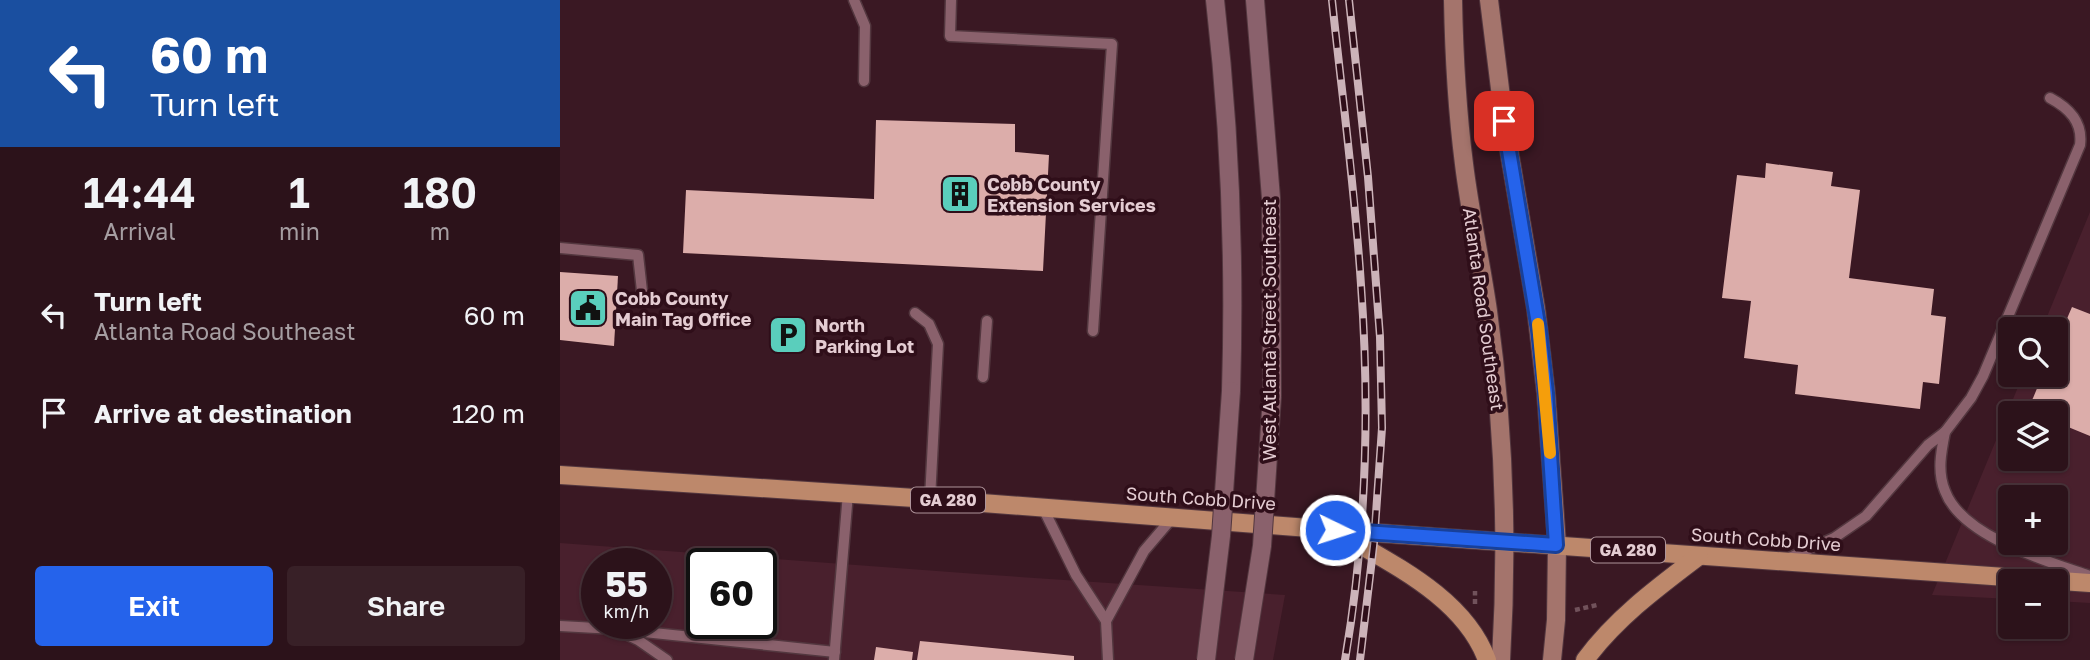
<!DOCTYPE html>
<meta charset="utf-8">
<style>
:root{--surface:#2c121a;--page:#382027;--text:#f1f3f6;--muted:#a69ea2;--line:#483239;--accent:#2563eb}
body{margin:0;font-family:"Golos Text",sans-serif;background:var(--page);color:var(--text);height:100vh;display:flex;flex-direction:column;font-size:26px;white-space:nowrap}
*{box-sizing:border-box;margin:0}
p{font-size:23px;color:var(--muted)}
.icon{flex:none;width:38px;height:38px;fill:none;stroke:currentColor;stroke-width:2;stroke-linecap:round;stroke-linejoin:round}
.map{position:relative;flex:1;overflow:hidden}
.drawer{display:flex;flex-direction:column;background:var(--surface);width:560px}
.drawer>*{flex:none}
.hud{background:#1a4fa0;color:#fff;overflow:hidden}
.buttons{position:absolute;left:1438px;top:317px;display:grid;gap:14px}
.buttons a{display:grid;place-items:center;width:70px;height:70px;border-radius:7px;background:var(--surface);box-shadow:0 2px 5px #0004,0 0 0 2px var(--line);font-size:35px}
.speed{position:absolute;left:21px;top:548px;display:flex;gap:14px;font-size:35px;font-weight:700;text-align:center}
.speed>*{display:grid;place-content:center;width:91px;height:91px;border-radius:50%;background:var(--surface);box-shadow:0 2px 5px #0004,0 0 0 2px var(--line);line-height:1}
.speed small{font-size:18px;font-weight:400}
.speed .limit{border:4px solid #111;border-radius:10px;background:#fff;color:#111}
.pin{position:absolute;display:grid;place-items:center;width:60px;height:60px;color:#fff;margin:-30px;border-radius:14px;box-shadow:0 4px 10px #0006}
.me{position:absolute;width:77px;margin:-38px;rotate:94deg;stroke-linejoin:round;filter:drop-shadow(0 0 5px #0008)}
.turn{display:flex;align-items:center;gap:24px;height:147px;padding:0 35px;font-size:32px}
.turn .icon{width:91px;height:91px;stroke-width:2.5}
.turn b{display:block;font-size:49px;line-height:60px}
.eta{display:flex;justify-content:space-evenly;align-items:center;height:119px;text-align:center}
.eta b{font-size:42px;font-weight:600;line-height:49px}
.primary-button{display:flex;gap:14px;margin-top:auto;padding:14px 35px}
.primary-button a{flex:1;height:80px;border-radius:7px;background:var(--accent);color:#fff;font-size:28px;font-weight:600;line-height:80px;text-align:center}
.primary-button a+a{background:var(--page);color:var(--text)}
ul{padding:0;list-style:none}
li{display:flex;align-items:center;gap:21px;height:98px;padding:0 35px}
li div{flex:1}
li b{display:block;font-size:26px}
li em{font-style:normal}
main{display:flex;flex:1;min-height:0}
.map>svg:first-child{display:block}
</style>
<main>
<section class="drawer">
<div class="hud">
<div class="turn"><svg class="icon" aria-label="left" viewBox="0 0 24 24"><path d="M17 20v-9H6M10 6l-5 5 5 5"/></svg><div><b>60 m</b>Turn left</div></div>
</div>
<div class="eta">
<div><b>14:44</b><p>Arrival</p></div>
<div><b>1</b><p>min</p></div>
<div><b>180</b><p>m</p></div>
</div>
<ul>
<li><svg class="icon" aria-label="left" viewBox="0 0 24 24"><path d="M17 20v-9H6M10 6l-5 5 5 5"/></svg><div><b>Turn left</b><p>Atlanta Road Southeast</p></div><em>60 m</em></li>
<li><svg class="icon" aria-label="arrive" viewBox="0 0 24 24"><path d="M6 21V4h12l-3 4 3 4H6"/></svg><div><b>Arrive at destination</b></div><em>120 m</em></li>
</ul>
<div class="primary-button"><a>Exit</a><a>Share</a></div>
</section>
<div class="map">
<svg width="1530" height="660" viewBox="0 0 1530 660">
<rect width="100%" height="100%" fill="#3a1823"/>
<!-- built -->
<g fill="#49202d" fill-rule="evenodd">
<path d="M1530 212V603L1496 601V581H1451V599L1372 595 1463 375 1496 374V329H1482ZM1451 413H1496V458H1451ZM1451 497H1496V542H1451Z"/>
<path d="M0 543 417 574 725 595 713 660H0ZM37 564H96V623H37ZM142 564H201V623H142Z"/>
</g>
<!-- building -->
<g fill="#dcadaa">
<polygon points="316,120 455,124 455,152 489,155 483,271 123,253 126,190 314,199"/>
<polygon points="1206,163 1273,172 1271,186 1300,190 1289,278 1374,289 1371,315 1386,317 1379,384 1363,382 1360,409 1235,394 1238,365 1184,358 1191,301 1162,298 1177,175 1205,178"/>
<polygon points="0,272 58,276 54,346 0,340"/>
<polygon points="1512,307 1530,314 1530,436 1496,422 1496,413 1476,413 1468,410 1483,374 1496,374 1496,344"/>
<polygon points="360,641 514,656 514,660 357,660"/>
<polygon points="316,647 353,652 352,660 314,660"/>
</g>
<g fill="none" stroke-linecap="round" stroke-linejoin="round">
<!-- service casing -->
<g stroke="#53373f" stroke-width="13">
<g id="service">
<polyline points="294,0 305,26 304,81"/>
<polyline points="391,0 390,36 552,44 533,331"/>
<polyline points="0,248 78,255 82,291"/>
<polyline points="355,313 369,324 378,344 370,499"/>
<polyline points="423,377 427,321"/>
<path d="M1385 432C1381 452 1377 472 1385 491 1402 537 1487 561 1530 576"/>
<polyline points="483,508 516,575 546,621 548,660"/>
<path d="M1227 559 1274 538 1306 516 1368 445 1385 432 1411 398 1423 376 1520 145C1523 122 1509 108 1490 98"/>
<polyline points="546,621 584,551 613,517"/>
<polyline points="0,626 55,629 78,640 107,660"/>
<polyline points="55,629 275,652"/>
<polyline points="274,660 288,493"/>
</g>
</g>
<!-- tertiary casing -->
<g stroke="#53373f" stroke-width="20">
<g id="tertiary">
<path d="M655 0C670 130 675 260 671 391"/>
<polyline points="695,0 711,198 712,396"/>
</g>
</g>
<!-- secondary casing -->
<g stroke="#53373f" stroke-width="20">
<g id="secondary">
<path d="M893 0C894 55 897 109 904 164 910 213 921 262 928 311 944 426 948 544 941 660"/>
<polyline points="929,0 944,121 976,309 986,393 997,545 996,620 992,660"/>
</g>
</g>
<!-- primary casing -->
<g stroke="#53373f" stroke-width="20">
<g id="primary">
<polyline points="0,475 370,499 775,530 1530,583"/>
<path d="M778 532C831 564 904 597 927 660"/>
<path d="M1025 660C1056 618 1098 587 1139 556"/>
</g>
</g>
<!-- path -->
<g stroke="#71525b" stroke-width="4.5" stroke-dasharray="5 3.5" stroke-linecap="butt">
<polyline points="915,604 915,591"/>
<polyline points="1015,610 1037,605"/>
</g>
<!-- service -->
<use href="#service" stroke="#8a616c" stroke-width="10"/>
<!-- tertiary -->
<use href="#tertiary" stroke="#8a616c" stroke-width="18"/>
<!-- secondary -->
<use href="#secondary" stroke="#a4746c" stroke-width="18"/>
<!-- primary -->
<use href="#primary" stroke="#bd886b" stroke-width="18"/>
<!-- rail casing -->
<g stroke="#ccb3b9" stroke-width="8">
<g id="rail">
<path d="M772 0C782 95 795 190 801 285 810 409 806 537 785 660"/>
<polyline points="789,0 808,177 820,337 822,428 814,542 800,660"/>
</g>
</g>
<!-- rail -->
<use href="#rail" stroke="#2f0e19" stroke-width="5" stroke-dasharray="16" stroke-linecap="butt"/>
<!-- tertiary-bridge casing -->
<g stroke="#53373f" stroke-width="20" stroke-linecap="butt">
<g id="tertiary-bridge">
<polyline points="646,660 661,536 671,391"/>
<polyline points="684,660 702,546 712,396"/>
</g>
</g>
<!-- tertiary-bridge -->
<use href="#tertiary-bridge" stroke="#8a616c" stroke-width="18"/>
</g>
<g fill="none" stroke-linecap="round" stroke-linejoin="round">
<!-- route casing -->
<g stroke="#184099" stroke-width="18">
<polyline id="route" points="775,530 996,545 986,393 979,330 944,121"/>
</g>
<!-- route -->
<use href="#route" stroke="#2563eb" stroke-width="12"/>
<!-- slow -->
<polyline stroke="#f59e0b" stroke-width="12" points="978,324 990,453"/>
</g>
<!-- icons -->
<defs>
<g id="building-square" transform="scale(2.0125)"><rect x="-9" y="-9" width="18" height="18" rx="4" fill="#5acebc" stroke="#2f0e19"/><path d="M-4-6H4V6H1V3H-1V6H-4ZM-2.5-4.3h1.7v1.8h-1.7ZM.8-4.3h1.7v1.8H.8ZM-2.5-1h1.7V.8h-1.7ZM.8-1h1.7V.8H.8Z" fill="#111"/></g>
<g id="civic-square" transform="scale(2.0125)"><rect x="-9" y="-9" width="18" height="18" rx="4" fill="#5acebc" stroke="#2f0e19"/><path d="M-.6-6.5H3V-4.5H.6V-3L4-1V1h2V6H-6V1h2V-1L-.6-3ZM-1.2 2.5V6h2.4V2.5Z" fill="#111"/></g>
<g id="parking-square" transform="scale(2.0125)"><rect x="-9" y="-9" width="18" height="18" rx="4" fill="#5acebc" stroke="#2f0e19"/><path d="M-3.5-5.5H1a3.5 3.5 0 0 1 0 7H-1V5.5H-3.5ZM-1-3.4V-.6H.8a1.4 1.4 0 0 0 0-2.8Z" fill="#111"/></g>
</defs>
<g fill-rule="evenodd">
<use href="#building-square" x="400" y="194"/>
<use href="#civic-square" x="28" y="308"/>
<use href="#parking-square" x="228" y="335"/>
</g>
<g text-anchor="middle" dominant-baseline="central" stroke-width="7" stroke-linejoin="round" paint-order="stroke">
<!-- shield labels -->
<g fill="#2f0e19" stroke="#ae939a" stroke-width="2">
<rect x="351" y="487.5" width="74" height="25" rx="5"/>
<rect x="1031" y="537.5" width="74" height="25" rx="5"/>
</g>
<g font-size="16" font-weight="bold" fill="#e4ccd2">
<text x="388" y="500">GA 280</text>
<text x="1068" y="550">GA 280</text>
</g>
<!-- poi labels -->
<g font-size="18" font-weight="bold" fill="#e4ccd2" stroke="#2f0e19" text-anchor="start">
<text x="427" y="184">Cobb County<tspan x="427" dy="21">Extension Services</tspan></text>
<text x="55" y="298">Cobb County<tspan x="55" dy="21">Main Tag Office</tspan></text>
<text x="255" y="325">North<tspan x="255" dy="21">Parking Lot</tspan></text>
</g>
<!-- street labels -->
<g font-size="18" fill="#e4ccd2" stroke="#2f0e19">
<text transform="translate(924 309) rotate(82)">Atlanta Road Southeast</text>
<text transform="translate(709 330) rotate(-90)">West Atlanta Street Southeast</text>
<text transform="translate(641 498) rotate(4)">South Cobb Drive</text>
<text transform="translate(1206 539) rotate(4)">South Cobb Drive</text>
</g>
</g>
</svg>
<div class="buttons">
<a><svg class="icon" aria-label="search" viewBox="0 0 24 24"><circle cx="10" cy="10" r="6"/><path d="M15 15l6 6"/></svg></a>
<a><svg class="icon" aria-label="layers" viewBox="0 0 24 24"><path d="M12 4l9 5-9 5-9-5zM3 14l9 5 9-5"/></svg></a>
<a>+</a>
<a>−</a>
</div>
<div class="speed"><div>55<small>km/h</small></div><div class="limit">60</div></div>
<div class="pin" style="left:944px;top:121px;background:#d93025"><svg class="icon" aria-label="arrive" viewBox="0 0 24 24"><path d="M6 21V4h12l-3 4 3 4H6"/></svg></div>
<svg class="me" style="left:775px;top:530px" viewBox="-20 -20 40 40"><circle r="17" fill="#2563eb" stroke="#fff" stroke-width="3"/><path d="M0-11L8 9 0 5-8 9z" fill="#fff"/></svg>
</div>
</main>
